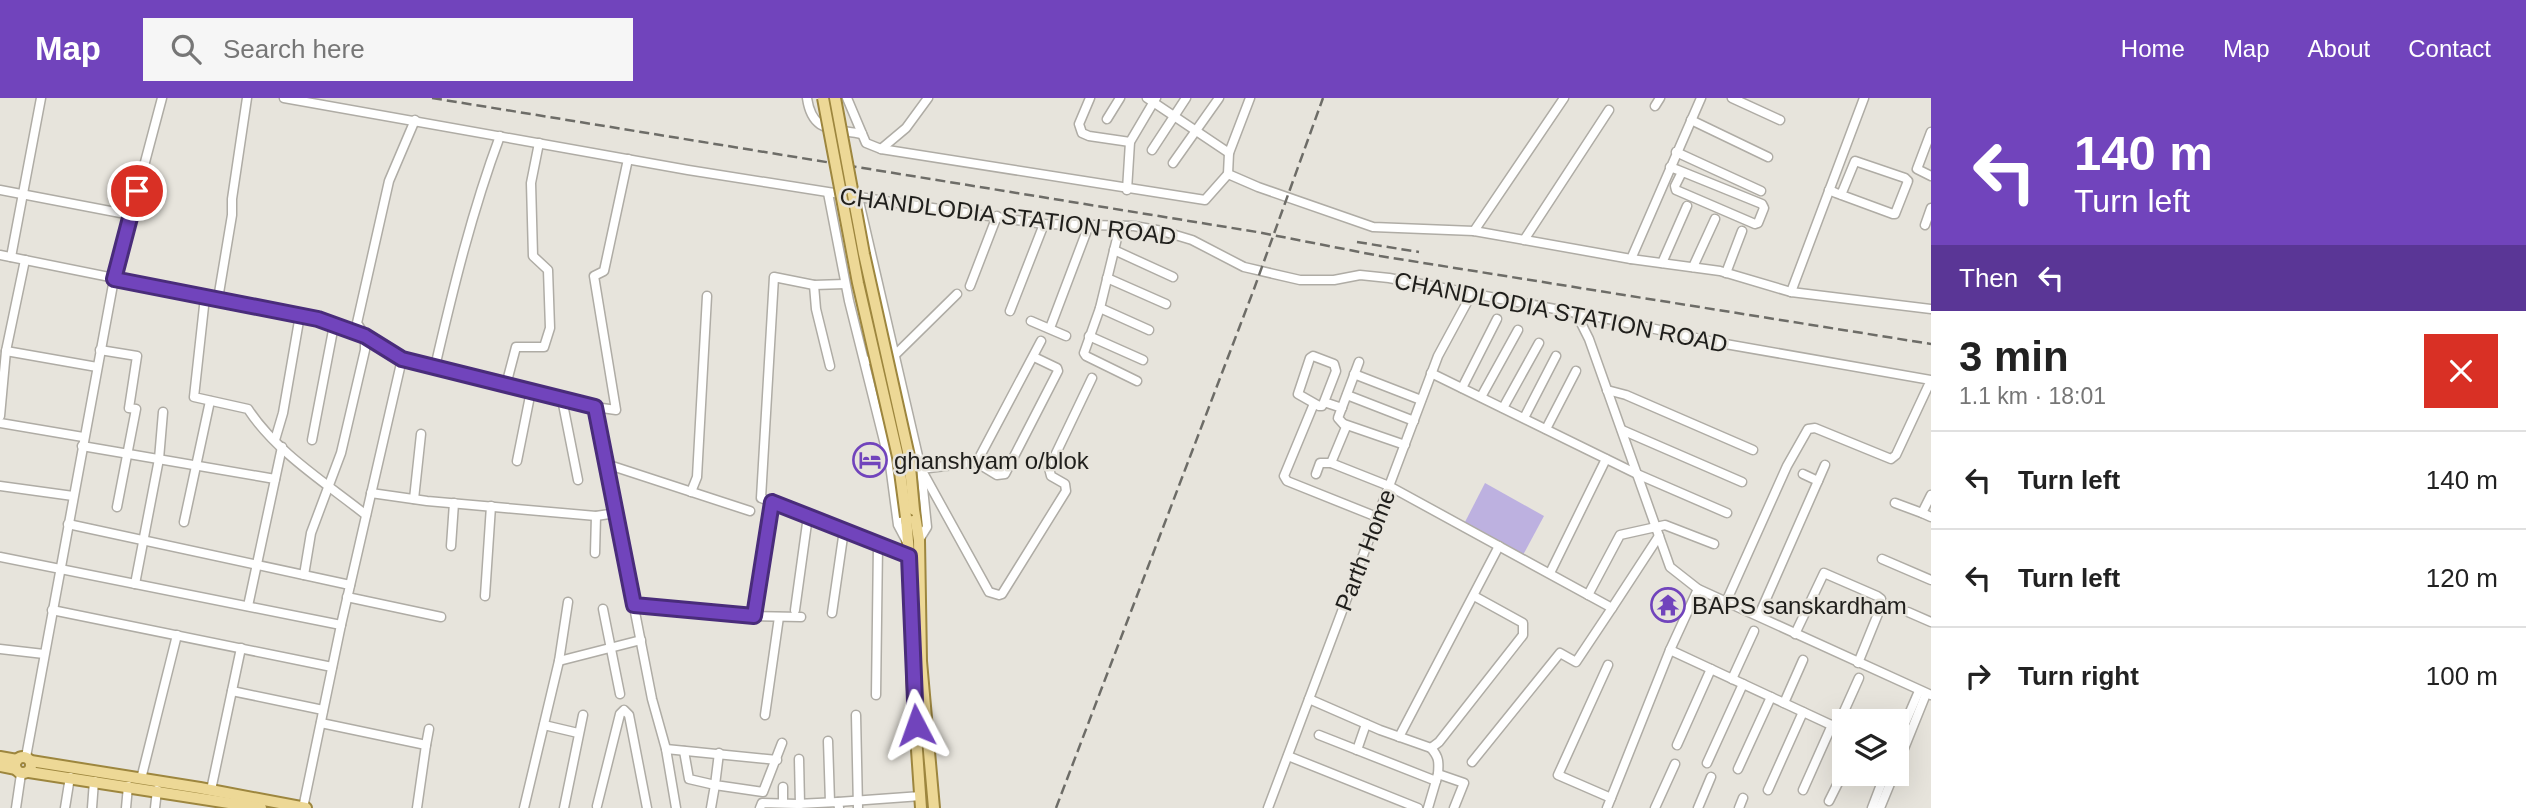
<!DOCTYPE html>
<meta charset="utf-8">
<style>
:root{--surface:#fff;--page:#f6f6f6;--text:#222;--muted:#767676;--line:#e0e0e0;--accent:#7144bc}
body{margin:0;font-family:Arial,sans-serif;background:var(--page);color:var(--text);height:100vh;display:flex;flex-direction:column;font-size:26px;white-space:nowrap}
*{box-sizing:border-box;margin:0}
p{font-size:23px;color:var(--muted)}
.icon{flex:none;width:38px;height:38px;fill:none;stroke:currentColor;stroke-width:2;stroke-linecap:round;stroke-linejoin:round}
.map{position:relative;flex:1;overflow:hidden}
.sheet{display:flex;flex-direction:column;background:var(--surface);width:595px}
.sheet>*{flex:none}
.guide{background:#7144bc;color:#fff;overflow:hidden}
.tools{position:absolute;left:1832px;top:611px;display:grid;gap:14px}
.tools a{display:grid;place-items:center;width:77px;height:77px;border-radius:0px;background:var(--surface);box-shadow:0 7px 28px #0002;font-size:35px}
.pin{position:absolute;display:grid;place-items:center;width:60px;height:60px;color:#fff;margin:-30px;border:4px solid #fff;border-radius:50%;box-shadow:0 2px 7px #0007}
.me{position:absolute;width:77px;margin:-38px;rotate:356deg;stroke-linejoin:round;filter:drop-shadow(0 0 5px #0008)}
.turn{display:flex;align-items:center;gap:24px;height:147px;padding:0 28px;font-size:32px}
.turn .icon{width:91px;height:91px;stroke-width:2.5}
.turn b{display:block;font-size:49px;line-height:60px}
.then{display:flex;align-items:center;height:66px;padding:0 28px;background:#0003;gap:14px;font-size:26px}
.round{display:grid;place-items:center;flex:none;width:74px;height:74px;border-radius:0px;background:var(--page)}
.overview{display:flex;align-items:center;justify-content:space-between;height:119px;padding:0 28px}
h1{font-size:42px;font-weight:700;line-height:52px}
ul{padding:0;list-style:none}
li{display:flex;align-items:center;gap:21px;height:98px;padding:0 28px;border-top:2px solid var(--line)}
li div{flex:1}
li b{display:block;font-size:26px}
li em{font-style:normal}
header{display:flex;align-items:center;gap:42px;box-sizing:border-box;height:98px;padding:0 35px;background:var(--accent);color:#fff}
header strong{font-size:33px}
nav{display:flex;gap:38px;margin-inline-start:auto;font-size:24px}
.search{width:490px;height:63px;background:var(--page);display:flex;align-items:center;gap:18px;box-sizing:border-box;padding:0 24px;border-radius:0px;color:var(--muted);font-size:26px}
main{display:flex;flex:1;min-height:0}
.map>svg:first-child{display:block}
</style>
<header>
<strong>Map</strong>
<div class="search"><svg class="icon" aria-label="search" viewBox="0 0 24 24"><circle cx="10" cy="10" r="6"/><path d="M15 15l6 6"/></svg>Search here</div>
<nav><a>Home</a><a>Map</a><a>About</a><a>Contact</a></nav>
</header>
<main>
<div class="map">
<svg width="1931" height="710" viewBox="0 0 1931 710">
<rect width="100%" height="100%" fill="#e7e4dc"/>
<!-- green -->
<polygon fill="#bdb1e0" points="1485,385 1544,418 1523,457 1465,424"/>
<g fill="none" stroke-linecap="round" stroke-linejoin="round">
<!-- minor casing -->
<g stroke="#afaca5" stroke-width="11">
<g id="minor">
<polyline points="284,0 688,72 891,104 1044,126 1134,128 1162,133 1192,142 1244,169 1300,182 1334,182 1360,177 1389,180 1614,222 1714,244 1931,282 1896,357 1891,361 1815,330 1808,331 1787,368 1726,504"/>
<path d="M807 0C812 35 832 30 862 36"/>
<polyline points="847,0 866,45 881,51 1205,102 1228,76 1258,89 1373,129 1474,133 1631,161 1701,0"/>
<polyline points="1090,0 1079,26 1082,35 1089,38 1130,44"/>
<polyline points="1147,0 1229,55"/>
<polyline points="1732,0 1780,22"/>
<polyline points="1655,8 1660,0"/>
<polyline points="1107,21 1120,0"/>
<polyline points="1691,22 1768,59"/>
<polyline points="1931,34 1917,71 1931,78"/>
<polyline points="881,51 906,30 928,0"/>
<polyline points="1152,52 1186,0"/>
<polyline points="1676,54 1761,93"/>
<polyline points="1173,65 1219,0"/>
<polyline points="1670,69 1678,72 1762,106 1764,110 1758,125 1755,126 1676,92 1675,88 1682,74"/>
<polyline points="1228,76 1229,55 1250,0"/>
<polyline points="0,92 131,117"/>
<polyline points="1127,92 1130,44 1156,0"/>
<polyline points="1829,92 1836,95 1893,116 1895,116 1908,83 1905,80 1855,63 1841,97"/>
<polyline points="828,95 849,203 890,367 898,427 907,444"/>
<polyline points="858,99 921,371 927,429 919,442"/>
<polyline points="1925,127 1931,110"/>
<polyline points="1120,128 1100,210 1084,255 1086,258 1137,283"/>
<polyline points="1474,133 1564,0"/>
<polyline points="1524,142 1609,12"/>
<polyline points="1114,152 1173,179"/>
<polyline points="0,157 318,221 365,238 402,261"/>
<polyline points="11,159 41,0"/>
<polyline points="1631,161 1720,173 1791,194 1931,211"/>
<polyline points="25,162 6,253 97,269"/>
<polyline points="1662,165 1687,108"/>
<polyline points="1693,169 1715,121"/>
<polyline points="1726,175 1742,133"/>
<polyline points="1107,180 1166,206"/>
<polyline points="845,186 814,187 774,179 761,400 909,458"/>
<polyline points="814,187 816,211 830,268"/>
<polyline points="970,188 997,118"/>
<polyline points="1791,194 1864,0"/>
<path d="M205 199 194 299 248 311C276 354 326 385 366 417"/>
<polyline points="218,201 232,117 232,101 247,0"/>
<polyline points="1100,210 1149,232"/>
<polyline points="1010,213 1044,126"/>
<polyline points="1577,217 1589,241 1670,469 1698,491 1931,597"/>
<polyline points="1031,223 1066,238"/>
<polyline points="1050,230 1089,127"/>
<polyline points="1089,238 1143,262"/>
<polyline points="100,252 137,258 129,310 136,311 117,409"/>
<polyline points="870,262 895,257 957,196"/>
<path d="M435 269C453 191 472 113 500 38"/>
<polyline points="1431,275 1637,376 1727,415"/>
<polyline points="1354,276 1421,302"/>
<polyline points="506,287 516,249 544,249 550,230 548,172 533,158 531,85 539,45"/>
<polyline points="1462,290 1497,221"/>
<polyline points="1607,292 1626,297 1753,352"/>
<polyline points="1347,297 1414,323"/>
<polyline points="1481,299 1518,232"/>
<polyline points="562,301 578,382"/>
<polyline points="1324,304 1336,273 1334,266 1313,258 1310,260 1298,296 1319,308 1322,308 1324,304 1342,310"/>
<polyline points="1313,308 1284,378 1287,383 1377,419"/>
<polyline points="595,309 616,312 594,178 604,173 628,61"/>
<polyline points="1503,310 1539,245"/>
<polyline points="0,318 6,253"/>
<polyline points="1524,320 1556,258"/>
<polyline points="0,325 83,339"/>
<polyline points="1344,326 1405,347"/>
<polyline points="1546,331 1576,273"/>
<polyline points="1622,332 1742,384"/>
<polyline points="275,342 283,315 300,217"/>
<polyline points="312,342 334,227"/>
<polyline points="82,348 275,381"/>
<polyline points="517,363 531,293"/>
<polyline points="974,363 997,377 1005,376 1058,273 1057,270 1034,259"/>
<polyline points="1331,365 1389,388 1612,510 1659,438"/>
<polyline points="606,366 750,413"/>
<polyline points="921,371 989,494 999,497 1002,496 1066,393 1065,386 1051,378 1049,370 1092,280"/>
<polyline points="921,371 969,365 979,360 1041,243"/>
<polyline points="1316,376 1320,365 1331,365 1346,329 1338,320 1359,264"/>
<polyline points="1818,383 1825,367"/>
<polyline points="0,388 73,398"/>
<polyline points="691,394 697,379 707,198"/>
<polyline points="371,395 427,403 596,418 616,415"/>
<polyline points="1931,397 1922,415 1931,419"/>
<polyline points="414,401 421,336"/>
<polyline points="1895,405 1922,415"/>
<polyline points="184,424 210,303"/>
<polyline points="68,426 350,487"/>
<polyline points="451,448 454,405"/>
<polyline points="595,455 596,418"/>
<polyline points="0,459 341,527"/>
<polyline points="1882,461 1931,482"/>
<polyline points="1550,475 1606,361"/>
<polyline points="304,477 311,435 341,355 365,252 365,238 357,225 389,83 415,22"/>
<polyline points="135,486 159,361 163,314"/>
<polyline points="1588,497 1620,437 1665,427 1714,446"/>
<polyline points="485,498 491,408"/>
<polyline points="347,499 441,519"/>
<polyline points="634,507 754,518 801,519"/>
<polyline points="248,508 282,349"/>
<polyline points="603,511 620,596"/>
<polyline points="52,512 332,569"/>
<polyline points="795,512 808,418"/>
<polyline points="1908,514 1931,524"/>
<polyline points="832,515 844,432"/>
<polyline points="1759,517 1818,383 1803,376"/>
<polyline points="754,518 772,404"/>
<polyline points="1795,536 1824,475 1877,498 1881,501 1882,506 1858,565"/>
<polyline points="0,551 44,556"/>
<polyline points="1670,552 1844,633"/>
<polyline points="559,563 641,542"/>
<polyline points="1608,567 1558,677 1611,700"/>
<polyline points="1732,581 1754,533"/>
<polyline points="232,593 323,612"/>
<polyline points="876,597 878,446"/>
<polyline points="1309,601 1380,632 1431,650 1439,644 1523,537 1523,525 1474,498"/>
<polyline points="1784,605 1803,562"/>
<polyline points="765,617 779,519"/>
<polyline points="856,617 858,710"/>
<polyline points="321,625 426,647 417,710"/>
<polyline points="544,627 578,635"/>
<polyline points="1837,629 1859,580"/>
<polyline points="1319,637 1436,683"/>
<polyline points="1399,639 1499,448"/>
<polyline points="828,643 830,704"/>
<polyline points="1897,644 1919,593"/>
<polyline points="426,647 429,631"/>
<polyline points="1677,647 1711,571"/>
<path d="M1431 650C1439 659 1439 664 1438 676"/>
<polyline points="666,651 777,662"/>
<polyline points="1357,652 1366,626"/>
<polyline points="684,653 689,681 715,687 711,710"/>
<polyline points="719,655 715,687 763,694 782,645"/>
<polyline points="1288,658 1418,710"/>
<polyline points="26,659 114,181 162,0"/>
<polyline points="799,661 800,706"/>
<polyline points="1472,664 1560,555 1576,564 1612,510"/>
<polyline points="1707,665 1743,586"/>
<polyline points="1897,668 1926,596"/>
<polyline points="1738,671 1771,599"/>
<polyline points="141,681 177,537"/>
<polyline points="783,689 783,705"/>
<polyline points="211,692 241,550"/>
<polyline points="1768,692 1803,614"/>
<polyline points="1803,692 1832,627"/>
<polyline points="1829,703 1844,673"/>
<polyline points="838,704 921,698"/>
<polyline points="597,708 620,616 624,612 629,617 647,710"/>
<polyline points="16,710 21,676"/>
<polyline points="65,710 70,679"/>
<polyline points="92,710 94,683"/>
<polyline points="126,710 128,688"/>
<polyline points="155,710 157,692"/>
<polyline points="303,710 341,527 402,261 595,309 652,601 666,651 676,710"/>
<polyline points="524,710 559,563 568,504"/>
<polyline points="564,710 583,617"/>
<polyline points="760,710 762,705 797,706 838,704 839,710"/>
<polyline points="1268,710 1438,258 1471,197"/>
<polyline points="1428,710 1438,676 1464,685 1454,710"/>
<polyline points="1607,710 1670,552 1698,491"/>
<polyline points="1655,710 1675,666"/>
<polyline points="1698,710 1711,679"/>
<polyline points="1739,710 1743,700"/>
<polyline points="1872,710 1885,676"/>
<polyline points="1880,710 1894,676"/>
</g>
</g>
<!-- major casing -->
<g stroke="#9d863e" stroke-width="14">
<g id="major">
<polyline points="914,412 919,442 921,563 934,710"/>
<polyline points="906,419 912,494 912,579 921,710"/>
<circle cx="23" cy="667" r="8"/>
<polyline points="0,659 17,662"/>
<polyline points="31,663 200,690 306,710"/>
<polyline points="0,668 16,671"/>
<polyline points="29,674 261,710"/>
</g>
</g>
<!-- minor -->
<use href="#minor" stroke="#fff" stroke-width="8"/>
<!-- major -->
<use href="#major" stroke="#edd896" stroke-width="10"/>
<!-- rail -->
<g stroke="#6d6c67" stroke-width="2.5" stroke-dasharray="10 5" stroke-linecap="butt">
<polyline points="432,0 1257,134 1380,158 1931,246"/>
<polyline points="1357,144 1419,154"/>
<polyline points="1056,710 1254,191 1323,0"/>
</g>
<!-- major-bridge casing -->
<g stroke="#9d863e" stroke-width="14" stroke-linecap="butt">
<g id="major-bridge">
<polyline points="823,0 858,185 898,359 906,419"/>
<polyline points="835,0 864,156 909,358 914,412"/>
</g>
</g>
<!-- major-bridge -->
<use href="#major-bridge" stroke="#edd896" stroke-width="10"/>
</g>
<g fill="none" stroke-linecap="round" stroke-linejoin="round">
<!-- route casing -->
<g stroke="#492c7a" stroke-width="18">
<polyline id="route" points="137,93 114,181 318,221 365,238 402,261 595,309 634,507 754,518 772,404 909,458 916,627"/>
</g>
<!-- route -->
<use href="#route" stroke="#7144bc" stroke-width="12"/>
</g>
<!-- icons -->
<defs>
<g id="hotel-ring" transform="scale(1.75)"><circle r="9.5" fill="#e7e4dc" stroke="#7144bc" stroke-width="1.5"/><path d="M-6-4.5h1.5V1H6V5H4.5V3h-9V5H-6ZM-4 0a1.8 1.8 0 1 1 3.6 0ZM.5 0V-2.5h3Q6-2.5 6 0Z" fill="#7144bc"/></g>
<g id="temple-ring" transform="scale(1.75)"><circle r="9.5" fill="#e7e4dc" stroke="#7144bc" stroke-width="1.5"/><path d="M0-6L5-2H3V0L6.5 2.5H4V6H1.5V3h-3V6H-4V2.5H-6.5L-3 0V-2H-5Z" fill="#7144bc"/></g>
</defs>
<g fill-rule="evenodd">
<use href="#hotel-ring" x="870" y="362"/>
<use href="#temple-ring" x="1668" y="507"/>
</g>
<g text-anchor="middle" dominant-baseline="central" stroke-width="5" stroke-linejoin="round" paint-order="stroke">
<!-- street labels -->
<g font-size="24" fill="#201f1c" stroke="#e7e4dc">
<text transform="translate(1008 118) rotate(7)">CHANDLODIA STATION ROAD</text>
<text transform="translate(1561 214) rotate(11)">CHANDLODIA STATION ROAD</text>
<text transform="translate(1365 452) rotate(-69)">Parth Home</text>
</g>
<!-- poi labels -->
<g font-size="24" fill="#201f1c" stroke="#e7e4dc" text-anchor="start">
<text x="894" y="362">ghanshyam o/blok</text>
<text x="1692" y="507">BAPS sanskardham</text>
</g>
</g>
</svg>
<div class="tools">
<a><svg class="icon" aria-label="layers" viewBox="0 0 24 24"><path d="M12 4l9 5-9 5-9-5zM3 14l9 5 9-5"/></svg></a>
</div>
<div class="pin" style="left:137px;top:93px;background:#d93025"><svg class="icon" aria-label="arrive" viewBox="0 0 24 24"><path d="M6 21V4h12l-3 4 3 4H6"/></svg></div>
<svg class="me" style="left:916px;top:627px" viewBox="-20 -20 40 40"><path d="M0-17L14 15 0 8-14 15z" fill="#7144bc" stroke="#fff" stroke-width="4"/></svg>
</div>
<section class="sheet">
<div class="guide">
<div class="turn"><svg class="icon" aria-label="left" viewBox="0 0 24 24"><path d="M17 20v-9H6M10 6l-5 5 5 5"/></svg><div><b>140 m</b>Turn left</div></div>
<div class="then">Then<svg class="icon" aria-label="left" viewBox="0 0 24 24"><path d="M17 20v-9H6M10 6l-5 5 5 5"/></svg></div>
</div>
<div class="overview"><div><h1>3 min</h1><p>1.1 km · 18:01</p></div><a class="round" style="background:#d93025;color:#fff"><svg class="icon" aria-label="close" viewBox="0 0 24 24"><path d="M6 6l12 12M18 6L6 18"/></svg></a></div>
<ul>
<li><svg class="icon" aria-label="left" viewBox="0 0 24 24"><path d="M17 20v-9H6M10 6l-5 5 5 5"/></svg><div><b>Turn left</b></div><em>140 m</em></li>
<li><svg class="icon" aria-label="left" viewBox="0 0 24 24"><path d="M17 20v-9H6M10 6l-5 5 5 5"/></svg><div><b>Turn left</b></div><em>120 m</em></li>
<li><svg class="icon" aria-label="right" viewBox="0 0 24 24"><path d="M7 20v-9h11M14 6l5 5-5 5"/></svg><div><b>Turn right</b></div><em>100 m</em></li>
</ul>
</section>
</main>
